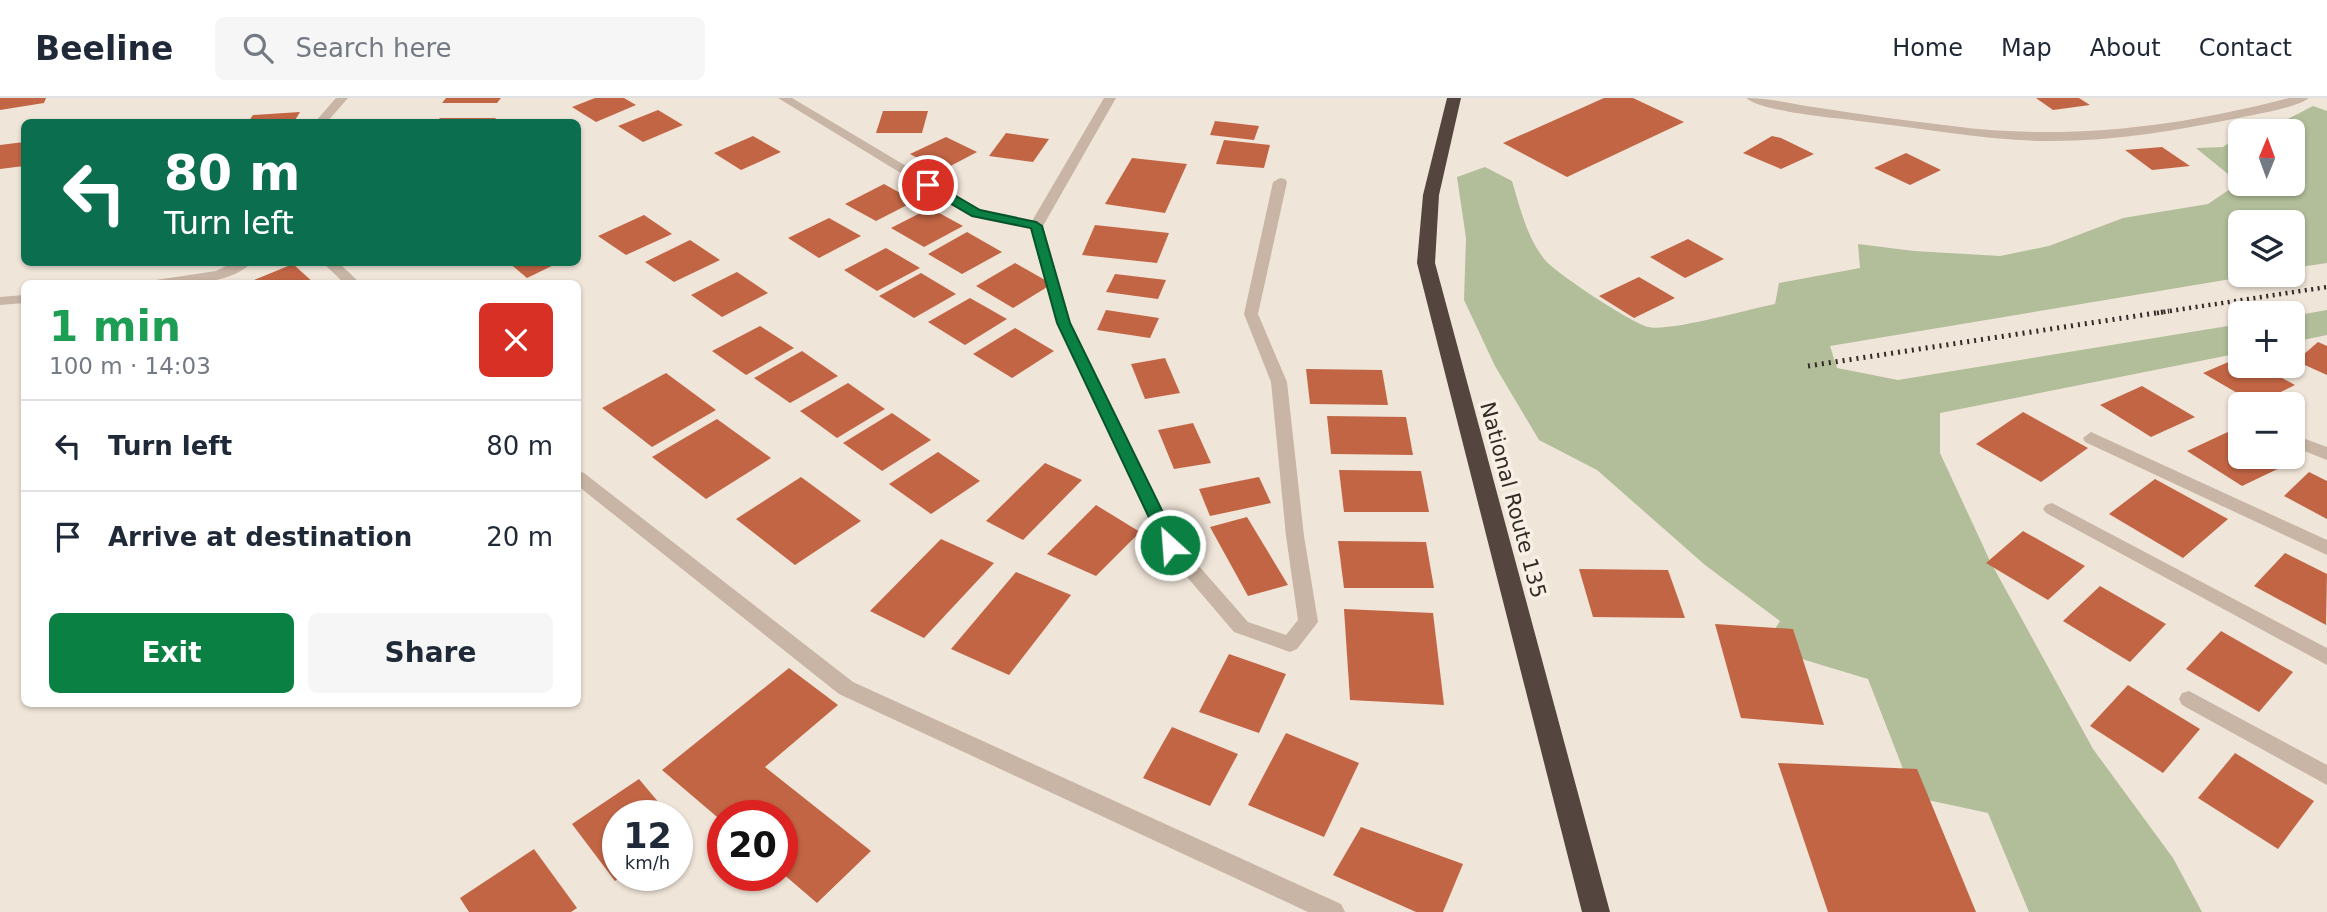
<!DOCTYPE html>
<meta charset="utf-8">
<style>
:root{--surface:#fff;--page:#f6f6f7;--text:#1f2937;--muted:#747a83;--line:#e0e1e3;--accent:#0b8043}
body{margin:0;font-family:"DejaVu Sans",sans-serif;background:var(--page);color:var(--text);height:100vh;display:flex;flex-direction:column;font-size:26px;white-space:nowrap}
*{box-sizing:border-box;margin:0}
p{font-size:23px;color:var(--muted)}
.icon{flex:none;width:38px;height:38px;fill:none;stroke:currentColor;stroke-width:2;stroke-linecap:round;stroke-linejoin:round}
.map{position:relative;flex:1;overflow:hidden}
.panel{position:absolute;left:21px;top:182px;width:560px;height:427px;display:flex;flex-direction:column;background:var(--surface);border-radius:10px;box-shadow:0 2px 5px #0004}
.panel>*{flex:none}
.banner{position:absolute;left:21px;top:21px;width:560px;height:147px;border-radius:10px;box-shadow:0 2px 5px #0004;background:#0b6e4f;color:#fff;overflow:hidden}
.needle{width:46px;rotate:1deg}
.tools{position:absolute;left:2228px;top:21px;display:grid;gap:14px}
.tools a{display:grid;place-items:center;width:77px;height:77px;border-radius:10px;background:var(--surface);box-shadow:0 2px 5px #0004;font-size:35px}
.speed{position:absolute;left:602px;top:702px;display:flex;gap:14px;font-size:35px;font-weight:700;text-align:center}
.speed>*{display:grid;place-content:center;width:91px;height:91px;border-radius:50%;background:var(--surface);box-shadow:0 2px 5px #0004;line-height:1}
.speed small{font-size:18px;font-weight:400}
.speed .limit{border:10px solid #d22;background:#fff;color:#111}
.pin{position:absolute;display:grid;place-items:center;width:60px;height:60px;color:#fff;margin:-30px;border:4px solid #fff;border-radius:50%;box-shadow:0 2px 7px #0007}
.me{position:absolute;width:77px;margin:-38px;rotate:334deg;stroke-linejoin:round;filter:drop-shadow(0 0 5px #0008)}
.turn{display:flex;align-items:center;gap:24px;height:147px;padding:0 28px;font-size:32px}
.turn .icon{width:91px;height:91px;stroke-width:2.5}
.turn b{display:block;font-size:49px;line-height:60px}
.round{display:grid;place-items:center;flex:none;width:74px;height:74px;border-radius:10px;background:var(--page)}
.summary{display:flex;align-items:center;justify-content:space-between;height:119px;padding:0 28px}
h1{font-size:42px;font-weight:600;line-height:52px;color:#1e9e55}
.button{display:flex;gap:14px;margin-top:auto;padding:14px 28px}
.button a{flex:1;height:80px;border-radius:10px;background:var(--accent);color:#fff;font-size:28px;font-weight:600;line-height:80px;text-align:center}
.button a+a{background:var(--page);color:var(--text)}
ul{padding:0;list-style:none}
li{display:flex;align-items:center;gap:21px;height:91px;padding:0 28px;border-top:2px solid var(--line)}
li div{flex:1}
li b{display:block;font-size:26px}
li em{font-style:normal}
header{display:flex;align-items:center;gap:42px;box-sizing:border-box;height:98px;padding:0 35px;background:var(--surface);border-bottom:2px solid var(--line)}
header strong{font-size:33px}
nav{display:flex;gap:38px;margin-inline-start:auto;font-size:24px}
.search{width:490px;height:63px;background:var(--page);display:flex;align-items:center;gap:18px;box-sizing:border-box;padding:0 24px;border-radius:10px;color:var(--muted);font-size:26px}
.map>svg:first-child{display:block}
</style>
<header>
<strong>Beeline</strong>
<div class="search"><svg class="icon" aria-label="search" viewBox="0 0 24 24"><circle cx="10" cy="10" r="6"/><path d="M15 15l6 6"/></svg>Search here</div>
<nav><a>Home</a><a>Map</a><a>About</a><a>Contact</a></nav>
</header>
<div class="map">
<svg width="2327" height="814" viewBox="0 0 2327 814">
<rect width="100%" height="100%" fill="#f0e5d9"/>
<!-- green -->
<g fill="#b1be99">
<path d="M2313 8 2327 13V165L2293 170 2292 124H2240V177H2255L1830 248 1837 270 1898 282 2240 226V255L1940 315V355L1990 463 2093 651 2173 760 2202 814H2029L1988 715 1914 699 1868 581 1805 562 1768 542 1780 523 1705 467 1597 372 1539 342 1495 268 1464 202 1466 140 1457 79 1485 69 1512 83C1520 110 1527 140 1545 162 1557 176 1630 224 1648 229 1669 234 1750 211 1775 206L1779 185 1860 170 1858 146 1914 153 2000 158 2049 148 2123 120 2208 106 2239 85 2196 50 2223 49 2240 37V86H2292V33H2245L2286 22Z"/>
<polygon points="2327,212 2327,237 2293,244 2293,218"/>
</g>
<!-- building -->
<g fill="#c26545">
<polygon points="0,0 46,0 44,5 0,12"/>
<polygon points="446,0 501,0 497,5 442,5"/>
<polygon points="595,0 624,0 636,7 596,24 572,9"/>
<polygon points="1604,0 1633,0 1684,24 1567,79 1503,45"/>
<polygon points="2036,0 2079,0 2090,7 2053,12"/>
<polygon points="658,12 683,27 643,44 618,28"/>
<polygon points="883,13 928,13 922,35 876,35"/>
<polygon points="300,14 294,24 248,24 253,17"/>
<polygon points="440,20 496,20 493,24 436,24"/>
<polygon points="356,21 413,21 409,24 353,24"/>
<polygon points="1215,23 1259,28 1254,42 1210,37"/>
<polygon points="1006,35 1049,41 1033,64 989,58"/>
<polygon points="753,38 781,54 741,72 714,55"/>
<polygon points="1772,38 1781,40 1814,56 1781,71 1743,55"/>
<polygon points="946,39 977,54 941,73 910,56"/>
<polygon points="1224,42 1270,47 1264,70 1216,66"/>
<polygon points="24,44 24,68 0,71 0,47"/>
<polygon points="2162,49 2190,68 2152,72 2125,52"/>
<polygon points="1906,55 1941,72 1910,87 1874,70"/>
<polygon points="1132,60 1187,66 1165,115 1105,106"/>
<polygon points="884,86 915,103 876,123 845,106"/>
<polygon points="930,110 963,128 924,149 891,130"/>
<polygon points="644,117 672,136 626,157 598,138"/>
<polygon points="829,120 861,138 819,160 788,140"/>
<polygon points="1095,127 1169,135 1157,165 1082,157"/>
<polygon points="967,134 1002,154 962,176 928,156"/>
<polygon points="1688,141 1724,161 1685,180 1650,159"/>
<polygon points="690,142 720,162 674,184 645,164"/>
<polygon points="886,150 920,170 877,193 844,172"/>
<polygon points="508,164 560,164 527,180"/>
<polygon points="1015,165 1052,186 1013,210 976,188"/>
<polygon points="293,166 315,186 247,186 247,185"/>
<polygon points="737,174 768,195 722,219 691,197"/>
<polygon points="921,175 956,196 914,220 879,198"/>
<polygon points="1115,176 1166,182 1158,201 1106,194"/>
<polygon points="1639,179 1675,200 1634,220 1599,198"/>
<polygon points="970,200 1007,221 965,247 928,224"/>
<polygon points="1106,212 1159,220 1150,240 1097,232"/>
<polygon points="760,228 794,250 746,277 712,253"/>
<polygon points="1015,230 1054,253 1012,280 973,256"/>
<polygon points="2318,244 2327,248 2327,277 2296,263"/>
<polygon points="802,253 838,278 790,305 754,280"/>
<polygon points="2240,259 2240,268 2260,268 2295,287 2256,306 2203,275"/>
<polygon points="1165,260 1180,295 1145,301 1131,266"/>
<polygon points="1306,271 1382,272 1388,307 1310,306"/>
<polygon points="666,275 716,312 652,349 602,310"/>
<polygon points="848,285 885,311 837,340 800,313"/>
<polygon points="2142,288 2195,319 2151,339 2100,307"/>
<polygon points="2023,314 2088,350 2041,384 1976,346"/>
<polygon points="892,315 931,342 882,373 843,345"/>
<polygon points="1327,318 1406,319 1413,357 1331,356"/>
<polygon points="717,321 771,360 706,401 652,359"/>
<polygon points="1193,325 1211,365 1174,371 1158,332"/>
<polygon points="2230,333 2240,339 2240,359 2272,359 2286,367 2242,388 2187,353"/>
<polygon points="938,354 980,383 931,416 889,386"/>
<polygon points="1045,365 1082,382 1023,442 986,423"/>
<polygon points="1339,372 1421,373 1429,414 1344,414"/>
<polygon points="2309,374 2327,383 2327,421 2284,398"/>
<polygon points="801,379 861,423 795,467 736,421"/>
<polygon points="1259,379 1271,405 1210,418 1199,391"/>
<polygon points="2155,381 2228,421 2183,460 2109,416"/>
<polygon points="1096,407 1140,434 1096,478 1047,456"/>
<polygon points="1247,419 1288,487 1248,498 1210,429"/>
<polygon points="2023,433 2085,468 2048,502 1986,465"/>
<polygon points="941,441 994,465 924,540 870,513"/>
<polygon points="1338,443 1426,444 1434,490 1344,490"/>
<polygon points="2285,455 2327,476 2326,527 2254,488"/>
<polygon points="1579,471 1668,472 1685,520 1593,519"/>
<polygon points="1016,474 1071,497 1009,577 951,551"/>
<polygon points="2100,488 2166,526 2130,564 2063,523"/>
<polygon points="1344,511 1433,515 1444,607 1350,602"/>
<polygon points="1715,526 1793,531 1824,627 1741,620"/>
<polygon points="2221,533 2293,574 2259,614 2186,571"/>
<polygon points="1229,556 1286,576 1259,635 1199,614"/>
<polygon points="789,570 838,607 765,669 871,753 817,805 782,775 782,718 723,718 723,724 662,672"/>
<polygon points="2128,587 2200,631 2163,675 2090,628"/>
<polygon points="1172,629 1238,656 1210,708 1143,680"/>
<polygon points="1286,635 1359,665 1324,739 1248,707"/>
<polygon points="2235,655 2314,703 2278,751 2198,700"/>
<polygon points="1778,665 1917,671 1976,814 1828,814"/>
<polygon points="639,681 670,718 618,718 618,777 623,777 615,783 572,726"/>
<polygon points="1361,729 1463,766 1443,814 1416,814 1333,777"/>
<polygon points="534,751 577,810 571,814 469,814 460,800"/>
</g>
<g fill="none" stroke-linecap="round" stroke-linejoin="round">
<!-- minor -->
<g fill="#c8b5a5" fill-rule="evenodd">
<polygon points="336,0 348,0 327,24 315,24"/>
<polygon points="778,0 792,0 980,112 1032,123 1104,0 1116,0 1043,128 1071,225 1177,443 1248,524 1286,537 1298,522 1286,438 1271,284 1244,216 1273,84 1280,80 1285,81 1287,84 1258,216 1287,284 1304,438 1318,524 1297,551 1290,554 1234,534 1164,452 1057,225 1030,131 971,118"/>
<path d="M1746 0C1771 0 1795 7 1820 10 1864 17 1908 23 1952 28 2066 43 2178 29 2289 0H2309C2296 10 2256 16 2238 20 2175 33 2109 44 2044 43 1982 42 1921 30 1859 23 1835 20 1763 14 1746 0Z"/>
<path d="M234 164H253C226 189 183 186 149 186L156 182 216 173Z"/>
<polygon points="322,164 338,164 361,186 345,186"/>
<polygon points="24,197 24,205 0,207 0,199"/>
<polygon points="2091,334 2327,442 2327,457 2085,344 2083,340"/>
<polygon points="2292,336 2327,349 2327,362 2292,348"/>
<polygon points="578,373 584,375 853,584 1341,806 1345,814 1308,814 839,596 578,388"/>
<polygon points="2052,405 2327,550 2327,567 2046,415 2043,411 2046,407"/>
<polygon points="2189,593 2327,667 2327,687 2182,607 2179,601 2182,595"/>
</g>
<!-- highway -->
<polygon fill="#54453e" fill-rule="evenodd" points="1447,0 1461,0 1439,97 1435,165 1610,814 1582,814 1417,165 1423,97"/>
<!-- rail-far1 -->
<polyline stroke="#342b26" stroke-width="4.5" stroke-dasharray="2 4.5" stroke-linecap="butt" points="2157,215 2327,189"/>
<!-- rail -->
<polyline stroke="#342b26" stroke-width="5" stroke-dasharray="2 5" stroke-linecap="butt" points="1808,268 2169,213"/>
</g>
<!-- route -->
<polygon fill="#0b8043" stroke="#07532c" stroke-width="2" points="924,84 932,84 980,112 1036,124 1042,128 1070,225 1179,447 1176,452 1170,453 1162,447 1057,225 1031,130 972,118 924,90"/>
<g text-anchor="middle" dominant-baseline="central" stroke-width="7" stroke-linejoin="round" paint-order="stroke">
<!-- street labels -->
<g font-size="21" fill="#342b26" stroke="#f8efe5">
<text transform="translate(1513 402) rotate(75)">National Route 135</text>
</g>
</g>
</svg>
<div class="tools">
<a><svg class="needle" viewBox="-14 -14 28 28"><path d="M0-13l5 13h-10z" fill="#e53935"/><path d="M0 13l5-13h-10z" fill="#747a83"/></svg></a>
<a><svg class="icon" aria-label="layers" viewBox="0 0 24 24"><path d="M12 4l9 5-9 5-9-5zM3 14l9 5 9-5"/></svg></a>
<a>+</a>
<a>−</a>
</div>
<div class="speed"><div>12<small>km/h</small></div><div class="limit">20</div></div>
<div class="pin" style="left:928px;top:87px;background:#d93025"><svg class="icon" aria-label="arrive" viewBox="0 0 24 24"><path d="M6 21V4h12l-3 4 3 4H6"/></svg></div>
<svg class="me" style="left:1170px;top:447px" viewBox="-20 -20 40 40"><circle r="17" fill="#0b8043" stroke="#fff" stroke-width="3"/><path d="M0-11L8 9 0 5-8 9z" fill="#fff"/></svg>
<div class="banner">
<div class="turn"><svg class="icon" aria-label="left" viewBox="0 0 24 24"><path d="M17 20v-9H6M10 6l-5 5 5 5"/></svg><div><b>80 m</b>Turn left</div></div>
</div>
<section class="panel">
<div class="summary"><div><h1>1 min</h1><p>100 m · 14:03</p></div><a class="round" style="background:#d93025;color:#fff"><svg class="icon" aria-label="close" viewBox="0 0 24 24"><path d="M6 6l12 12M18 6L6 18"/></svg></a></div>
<ul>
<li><svg class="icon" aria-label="left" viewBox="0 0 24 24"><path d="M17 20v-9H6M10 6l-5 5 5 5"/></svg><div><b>Turn left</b></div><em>80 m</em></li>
<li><svg class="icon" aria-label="arrive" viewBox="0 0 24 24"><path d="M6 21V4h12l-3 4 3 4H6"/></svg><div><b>Arrive at destination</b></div><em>20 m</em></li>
</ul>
<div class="button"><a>Exit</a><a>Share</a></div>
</section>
</div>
